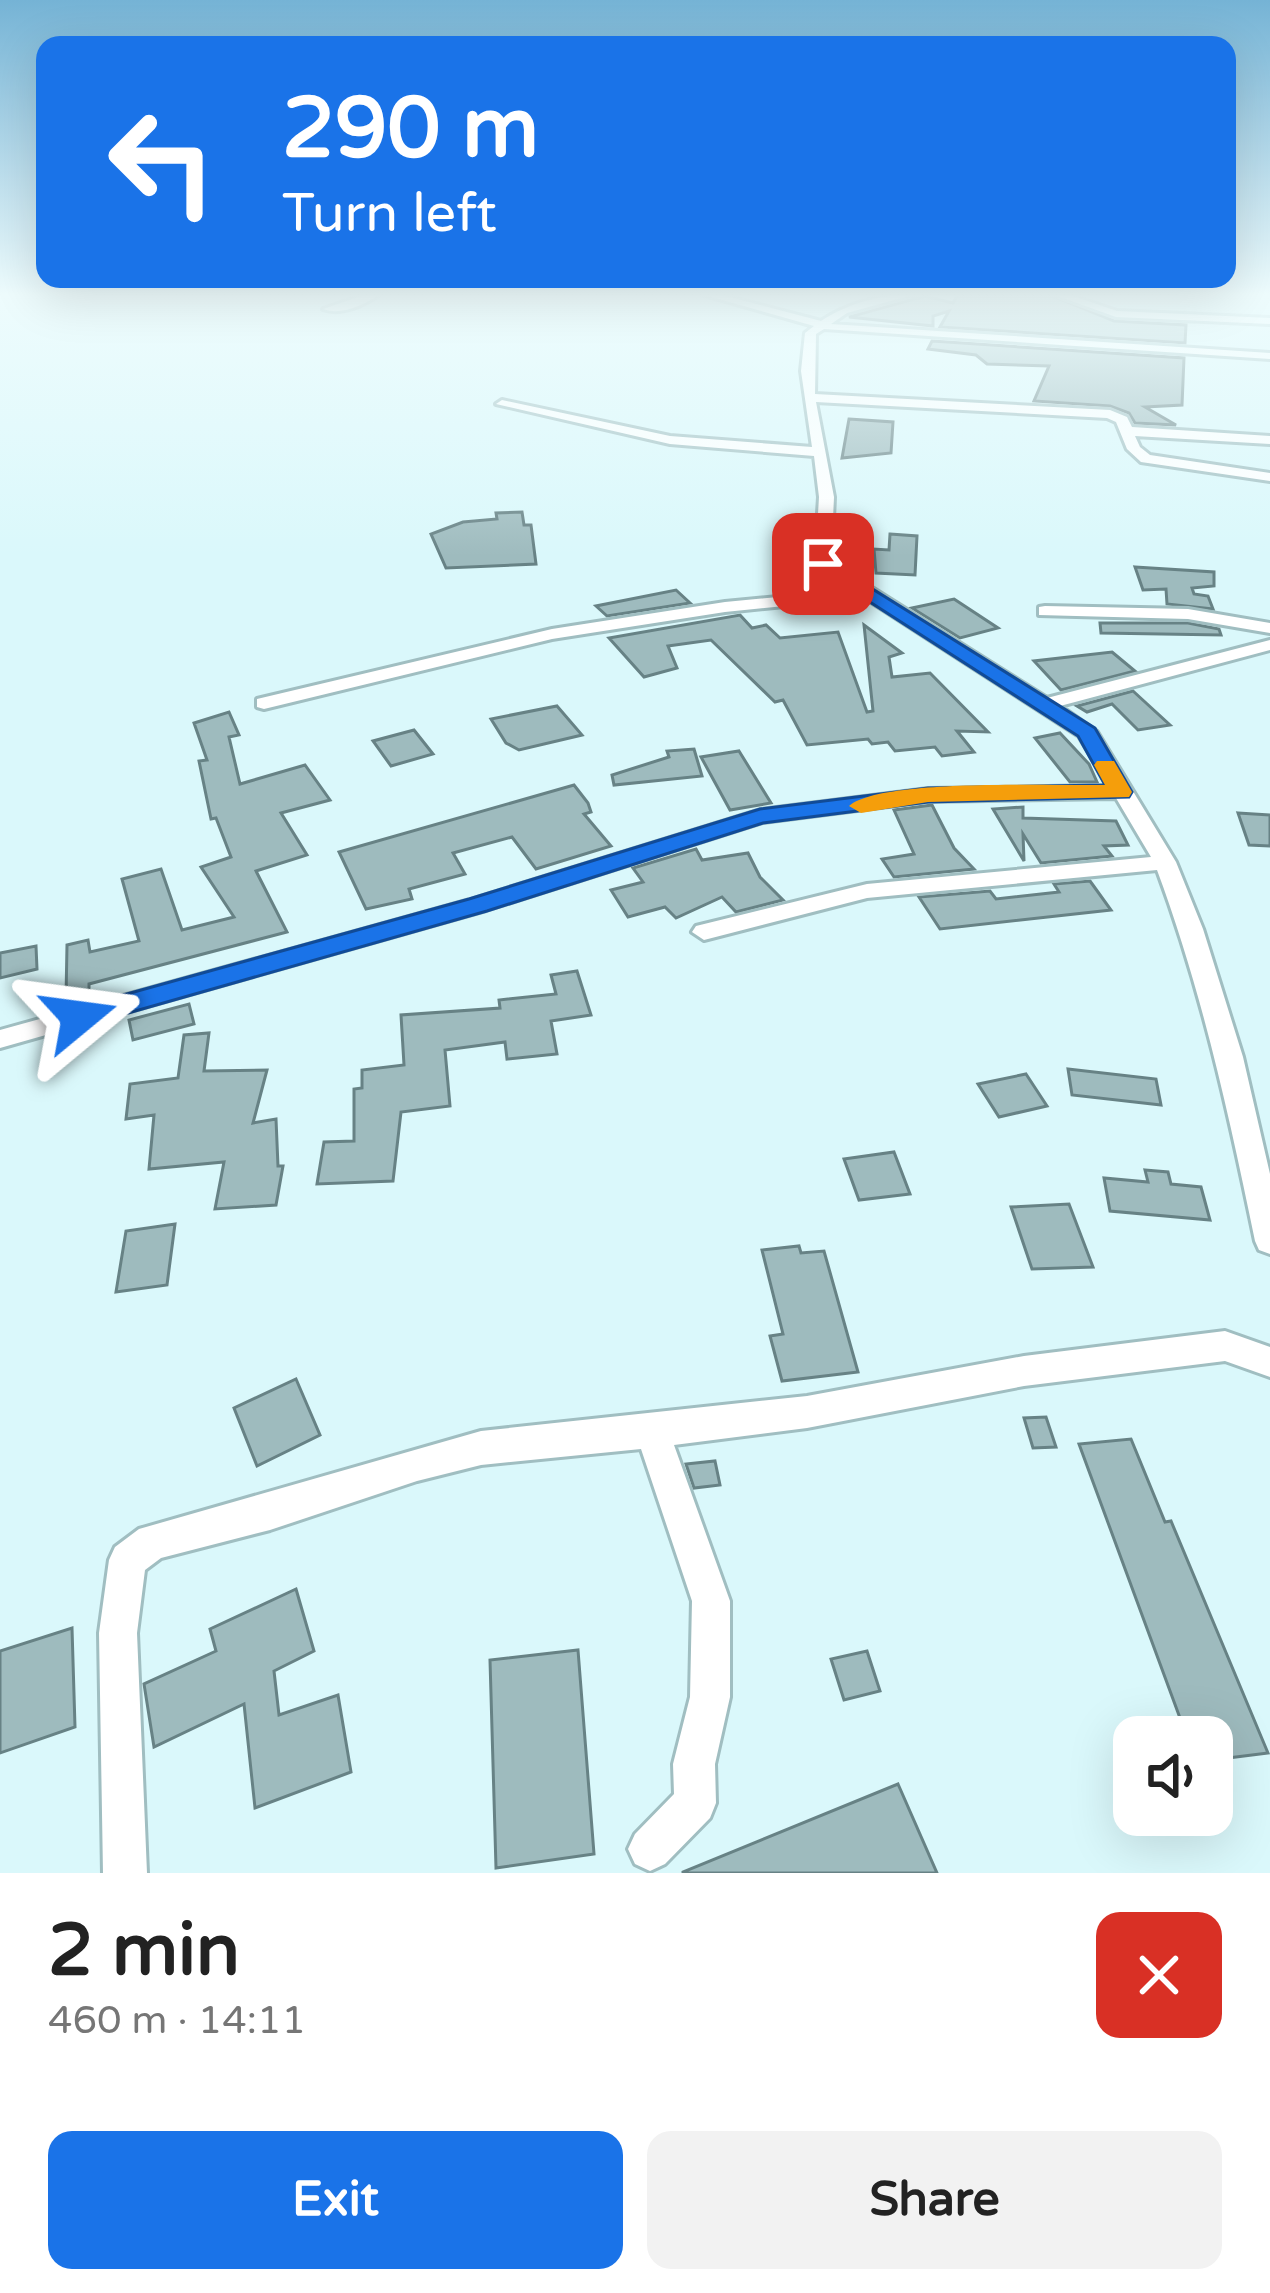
<!DOCTYPE html>
<meta charset="utf-8">
<style>
:root{--surface:#fff;--page:#f2f2f2;--text:#222;--muted:#767676;--accent:#1a73e8}
body{margin:0;font-family:"Varela Round",sans-serif;background:var(--page);color:var(--text);height:100vh;display:flex;flex-direction:column;font-size:45px;white-space:nowrap}
*{box-sizing:border-box;margin:0}
p{font-size:39px;color:var(--muted)}
.icon{flex:none;width:66px;height:66px;fill:none;stroke:currentColor;stroke-width:2;stroke-linecap:round;stroke-linejoin:round}
.map{position:relative;height:1873px;overflow:hidden}
.panel{display:flex;flex-direction:column;background:var(--surface);flex:1}
.panel>*{flex:none}
.banner{position:absolute;left:36px;top:36px;width:1200px;height:252px;border-radius:24px;box-shadow:0 12px 48px #0002;background:#1a73e8;color:#fff;overflow:hidden}
.tools{position:absolute;left:1113px;top:1716px;display:grid;gap:24px}
.tools a{display:grid;place-items:center;width:120px;height:120px;border-radius:24px;background:var(--surface);box-shadow:0 12px 48px #0002;font-size:60px}
.pin{position:absolute;display:grid;place-items:center;width:102px;height:102px;color:#fff;margin:-51px;border-radius:24px;box-shadow:0 6px 18px #0006}
.me{position:absolute;width:132px;margin:-66px;rotate:74deg;stroke-linejoin:round;filter:drop-shadow(0 0 9px #0008)}
.turn{display:flex;align-items:center;gap:42px;height:252px;padding:0 48px;font-size:54px}
.turn .icon{width:156px;height:156px;stroke-width:2.5}
.turn b{display:block;font-size:84px;line-height:102px}
.round{display:grid;place-items:center;flex:none;width:126px;height:126px;border-radius:24px;background:var(--page)}
.headline{display:flex;align-items:center;justify-content:space-between;height:204px;padding:0 48px}
h1{font-size:72px;font-weight:700;line-height:90px}
.cta{display:flex;gap:24px;margin-top:auto;padding:24px 48px}
.cta a{flex:1;height:138px;border-radius:24px;background:var(--accent);color:#fff;font-size:48px;font-weight:700;line-height:138px;text-align:center}
.cta a+a{background:var(--page);color:var(--text)}
.map>svg:first-child{display:block}
</style>
<div class="map">
<svg width="1270" height="1873" viewBox="0 0 1270 1873">
<rect width="100%" height="100%" fill="#daf8fb"/>
<!-- building -->
<g fill="#9ebbbe" stroke="#678285" stroke-width="3">
<polygon points="958,294 1048,294 1114,321 1186,325 1185,343 940,327 949,311 933,316 933,326 849,317 925,296 953,303"/>
<polygon points="932,341 1184,358 1182,405 1145,407 1176,425 1135,423 1129,413 1110,406 1034,401 1049,366 987,364 976,355 928,349"/>
<polygon points="849,419 893,422 891,453 842,458"/>
<polygon points="522,512 524,525 531,525 536,564 446,568 431,534 463,522 497,519 496,513"/>
<polygon points="890,534 917,536 915,575 876,573 874,549 889,550"/>
<polygon points="1135,567 1214,572 1214,586 1192,588 1194,594 1208,596 1213,609 1167,604 1166,589 1143,590"/>
<polygon points="676,590 690,603 607,616 596,606"/>
<polygon points="954,599 998,628 960,638 912,608"/>
<polygon points="740,615 752,628 766,625 780,638 838,632 867,712 873,711 864,625 902,653 889,657 892,677 930,673 988,732 957,731 974,752 942,756 935,747 895,751 888,742 872,744 868,739 807,745 783,700 775,702 711,640 668,646 677,668 644,677 609,638"/>
<polygon points="1100,623 1188,623 1219,629 1221,635 1101,633"/>
<polygon points="1112,652 1135,671 1061,690 1034,661"/>
<polygon points="1133,691 1170,725 1138,730 1112,704 1087,712 1077,706"/>
<polygon points="557,706 582,735 519,750 506,743 491,719"/>
<polygon points="229,712 239,735 229,737 240,784 305,765 330,800 281,813 307,855 256,871 287,932 89,984 89,994 66,998 67,945 88,940 90,952 139,941 122,879 161,869 182,930 234,917 201,867 231,857 216,818 211,819 199,761 207,760 194,723"/>
<polygon points="414,730 433,754 391,766 373,741"/>
<polygon points="1060,733 1089,764 1097,782 1070,782 1035,738"/>
<polygon points="694,749 702,776 614,785 612,775 669,757 667,751"/>
<polygon points="739,751 771,803 730,810 701,757"/>
<polygon points="574,785 588,803 591,812 584,814 611,846 536,869 512,837 453,853 465,874 409,889 412,899 366,909 339,852"/>
<polygon points="932,805 954,848 974,869 894,877 882,859 914,854 894,810"/>
<polygon points="1023,807 1023,818 1116,821 1128,845 1104,846 1112,856 1041,863 1023,834 1024,861 993,809"/>
<polygon points="1238,813 1270,815 1270,846 1249,845"/>
<polygon points="696,849 702,860 748,853 760,877 783,900 736,912 722,897 676,918 665,907 628,917 611,890 643,882 633,868"/>
<polygon points="1090,881 1111,910 940,929 919,897 990,891 996,899 1059,892 1054,884"/>
<polygon points="36,946 37,969 0,978 0,953"/>
<polygon points="577,971 591,1015 551,1021 557,1054 507,1059 505,1042 445,1050 450,1106 401,1112 393,1181 317,1184 324,1142 354,1141 354,1089 362,1088 362,1070 404,1065 401,1015 500,1008 499,1000 556,994 551,975"/>
<polygon points="189,1004 194,1024 133,1040 129,1020"/>
<polygon points="209,1033 204,1071 267,1070 253,1123 276,1119 278,1166 283,1166 276,1205 215,1209 224,1162 149,1169 154,1115 126,1119 130,1084 178,1078 184,1035"/>
<polygon points="1068,1069 1156,1079 1161,1105 1072,1095"/>
<polygon points="1026,1074 1047,1106 999,1117 978,1084"/>
<polygon points="894,1152 910,1194 859,1200 844,1159"/>
<polygon points="1145,1170 1168,1172 1171,1184 1201,1187 1210,1220 1110,1211 1104,1178 1148,1182"/>
<polygon points="1069,1204 1093,1267 1032,1269 1011,1207"/>
<polygon points="175,1224 167,1285 116,1292 126,1231"/>
<polygon points="799,1246 801,1253 824,1251 858,1372 782,1381 770,1336 783,1334 762,1250"/>
<polygon points="296,1379 320,1435 257,1466 234,1408"/>
<polygon points="1046,1417 1056,1447 1033,1448 1024,1418"/>
<polygon points="1131,1439 1165,1522 1171,1521 1268,1753 1212,1760 1212,1737 1187,1737 1079,1444"/>
<polygon points="715,1461 720,1485 694,1488 686,1464"/>
<polygon points="296,1589 314,1651 274,1671 279,1715 338,1695 351,1772 255,1808 244,1704 154,1747 144,1684 216,1651 210,1629"/>
<polygon points="72,1628 75,1727 0,1753 0,1651"/>
<polygon points="578,1650 594,1854 496,1868 490,1660"/>
<polygon points="867,1651 880,1691 844,1700 831,1659"/>
<polygon points="898,1784 937,1873 683,1873 683,1872"/>
</g>
<g fill="none" stroke-linecap="round" stroke-linejoin="round">
<!-- street casing -->
<g stroke="#a0bec1" stroke-width="6">
<g id="street">
<path d="M367 294H380C364 305 341 316 323 309Z"/>
<path d="M701 294H718L821 321C848 303 884 294 916 294L847 313 831 324 1270 353V359L824 329 816 334 815 394 1110 410 1127 417 1132 427 1270 436V444L1135 436 1140 447 1150 455 1270 473V481L1141 462 1127 449 1116 422 1107 418 816 402 834 497 831 562 1047 698 1270 640V650L1060 706 1097 732 1176 862 1203 929 1243 1057 1270 1174V1254L1259 1250 1255 1241C1229 1115 1202 991 1157 870L867 898 704 940 692 932 696 926 867 884 1151 857 1116 798 928 801 763 822 486 910 0 1048V1030L470 900 760 810 928 789 1109 786 1079 736 865 598 725 612 552 639 264 709 257 707V699L552 629 725 602 852 590 815 564 819 497 814 456 670 444 496 404 502 400 670 436 812 447 801 371 805 333 814 326Z"/>
<polygon points="1052,294 1067,294 1117,311 1270,318 1270,324 1116,317"/>
<polygon points="1045,606 1188,609 1270,623 1270,633 1188,619 1039,615 1039,607"/>
<polygon points="1225,1331 1270,1347 1270,1377 1225,1361 1024,1386 807,1428 674,1445 730,1601 730,1697 715,1764 716,1803 710,1818 665,1864 650,1871 635,1864 628,1849 635,1834 674,1794 673,1764 690,1697 692,1601 641,1449 481,1465 417,1481 270,1530 161,1558 145,1570 137,1633 147,1873 103,1873 99,1633 109,1560 115,1547 139,1529 481,1431 807,1396 1024,1356"/>
</g>
</g>
<!-- street -->
<use href="#street" fill="#fff" fill-rule="evenodd"/>
</g>
<!-- sky -->
<linearGradient id="sky" x2="0" y2="1"><stop stop-color="#75b3d5"/><stop offset="0.53" stop-color="#eefcfd"/><stop offset="1" stop-color="#eefcfd" stop-opacity="0"/></linearGradient>
<rect width="1270" height="556" fill="url(#sky)"/>
<!-- route -->
<polygon fill="#1a73e8" stroke="#114b97" stroke-width="3" points="823,558 1095,728 1132,792 1129,797 928,802 763,823 487,911 79,1027 69,1024 65,1017 69,1010 469,899 760,809 928,788 1105,785 1078,736 817,568 814,564"/>
<!-- slow -->
<path fill="#f59e0b" d="M1097 761H1114L1132 792 1129 797 928 802 861 813 849 806C880 778 1056 786 1105 785L1094 765Z"/>
</svg>
<div class="tools">
<a><svg class="icon" aria-label="sound" viewBox="0 0 24 24"><path d="M4 9h4l5-4v14l-5-4H4zM17 9q2 3 0 6"/></svg></a>
</div>
<div class="pin" style="left:823px;top:564px;background:#d93025"><svg class="icon" aria-label="arrive" viewBox="0 0 24 24"><path d="M6 21V4h12l-3 4 3 4H6"/></svg></div>
<svg class="me" style="left:79px;top:1017px" viewBox="-20 -20 40 40"><path d="M0-17L14 15 0 8-14 15z" fill="#1a73e8" stroke="#fff" stroke-width="4"/></svg>
<div class="banner">
<div class="turn"><svg class="icon" aria-label="left" viewBox="0 0 24 24"><path d="M17 20v-9H6M10 6l-5 5 5 5"/></svg><div><b>290 m</b>Turn left</div></div>
</div>
</div>
<section class="panel">
<div class="headline"><div><h1>2 min</h1><p>460 m · 14:11</p></div><a class="round" style="background:#d93025;color:#fff"><svg class="icon" aria-label="close" viewBox="0 0 24 24"><path d="M6 6l12 12M18 6L6 18"/></svg></a></div>
<div class="cta"><a>Exit</a><a>Share</a></div>
</section>
